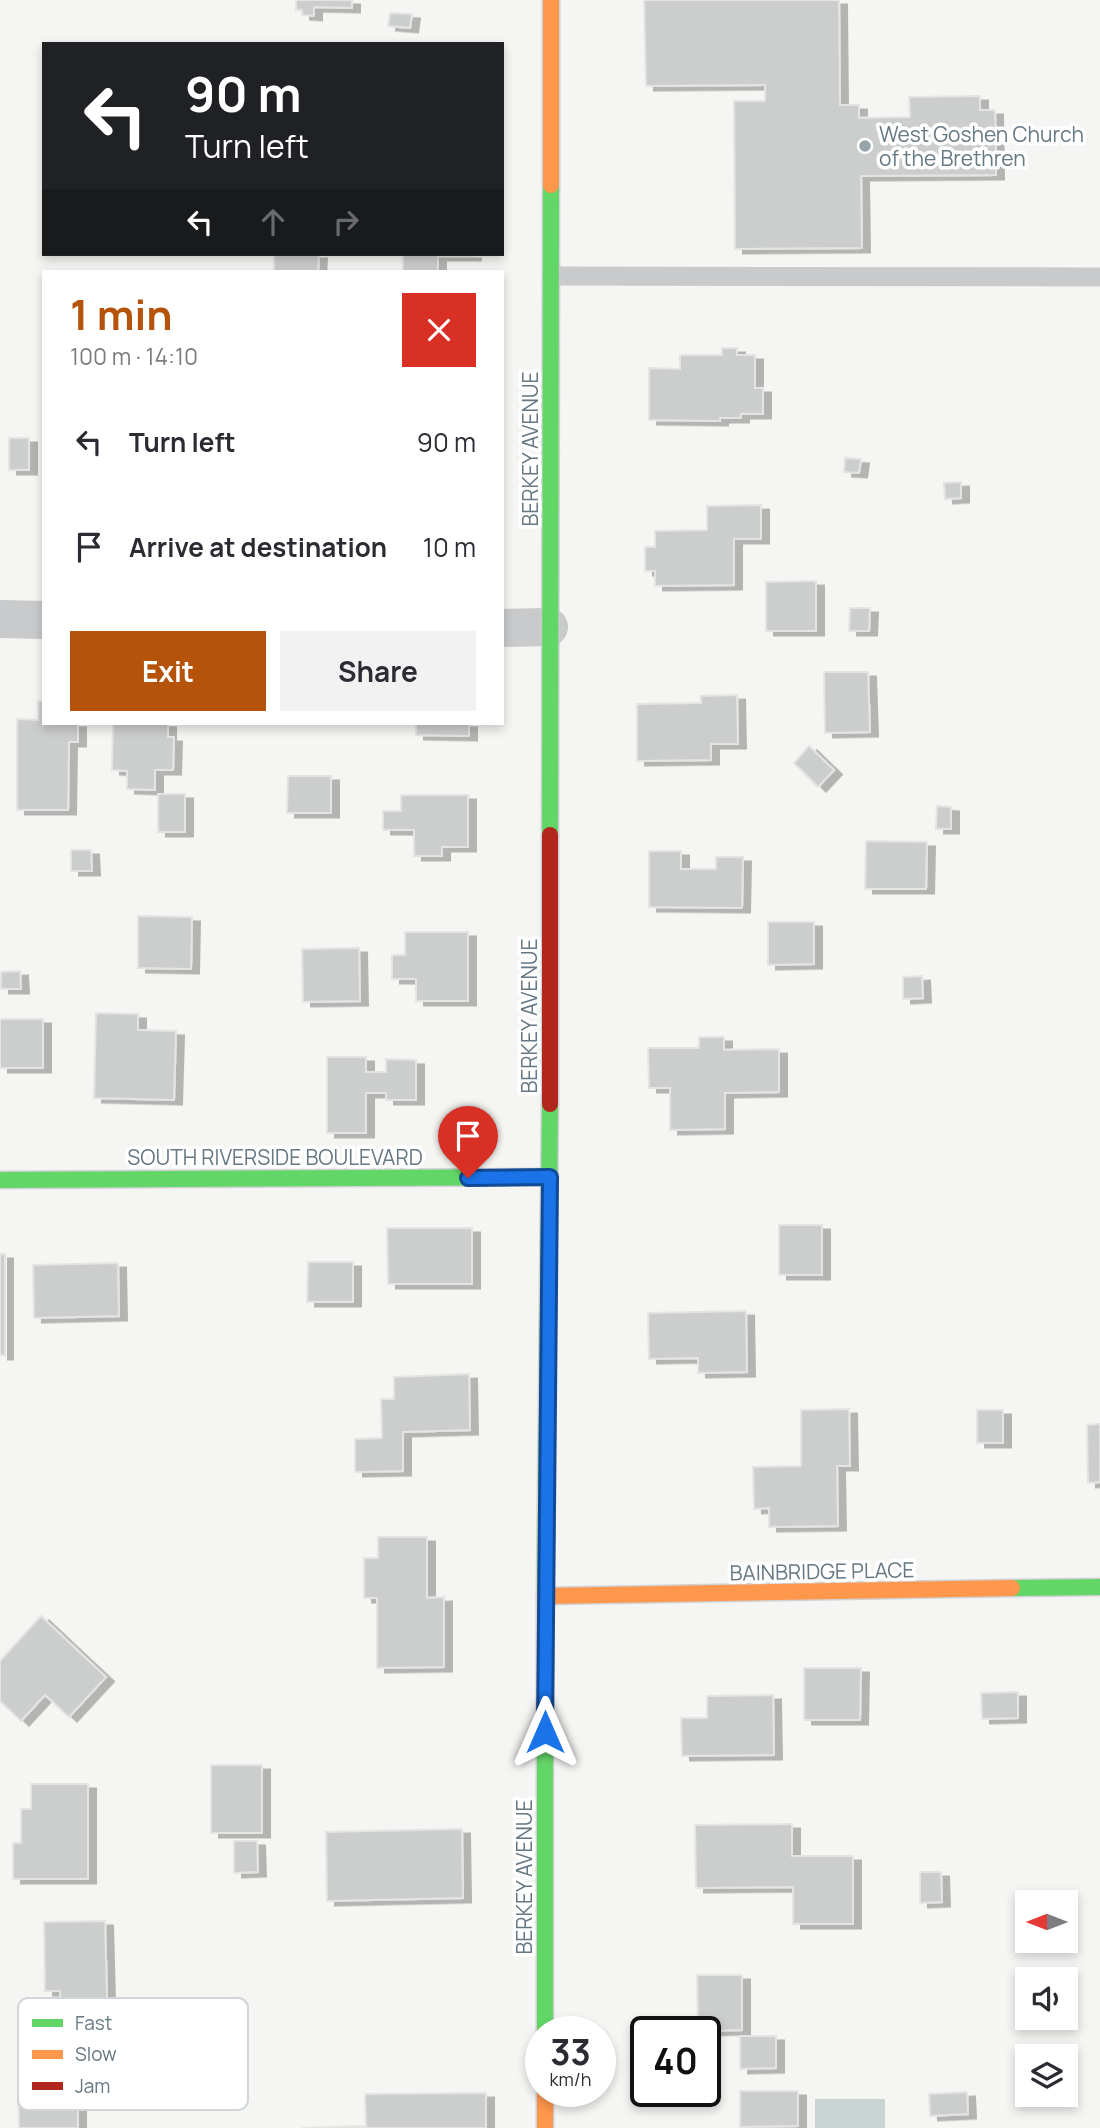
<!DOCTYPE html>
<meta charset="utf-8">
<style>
:root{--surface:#fff;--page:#f2f2f3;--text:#2b2b33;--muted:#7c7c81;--accent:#b45309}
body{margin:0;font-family:Manrope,sans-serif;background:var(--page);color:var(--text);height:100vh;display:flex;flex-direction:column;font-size:26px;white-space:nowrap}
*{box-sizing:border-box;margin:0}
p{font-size:23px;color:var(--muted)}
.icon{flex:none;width:38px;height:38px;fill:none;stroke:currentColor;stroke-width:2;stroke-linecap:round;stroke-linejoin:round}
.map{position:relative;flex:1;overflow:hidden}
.panel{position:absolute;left:42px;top:270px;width:462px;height:455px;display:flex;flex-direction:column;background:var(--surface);border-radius:0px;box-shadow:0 4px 10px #0003}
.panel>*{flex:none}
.banner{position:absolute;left:42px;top:42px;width:462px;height:214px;border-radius:0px;box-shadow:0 4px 10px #0003;background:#202124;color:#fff;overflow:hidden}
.needle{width:46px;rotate:270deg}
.controls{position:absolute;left:1015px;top:1890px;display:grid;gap:14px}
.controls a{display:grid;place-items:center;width:63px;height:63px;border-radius:0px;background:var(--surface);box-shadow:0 4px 10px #0003;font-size:35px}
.speed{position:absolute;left:525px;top:2016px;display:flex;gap:14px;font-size:35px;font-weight:700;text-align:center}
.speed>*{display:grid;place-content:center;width:91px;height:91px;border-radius:50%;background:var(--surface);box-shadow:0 4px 10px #0003;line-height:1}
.speed small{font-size:18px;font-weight:400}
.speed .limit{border:4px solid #111;border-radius:10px;background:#fff;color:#111}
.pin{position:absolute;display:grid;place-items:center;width:60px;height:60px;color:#fff;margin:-72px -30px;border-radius:50% 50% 50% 0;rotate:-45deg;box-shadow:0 0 7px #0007}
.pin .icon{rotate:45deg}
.me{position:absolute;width:77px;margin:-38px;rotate:0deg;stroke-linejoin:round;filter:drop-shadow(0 0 5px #0008)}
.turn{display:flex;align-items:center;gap:24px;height:147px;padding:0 28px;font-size:32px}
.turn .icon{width:91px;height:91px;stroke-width:2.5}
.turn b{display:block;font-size:49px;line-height:60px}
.lanes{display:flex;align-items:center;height:66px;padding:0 28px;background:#0003;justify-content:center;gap:35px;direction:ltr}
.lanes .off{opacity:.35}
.round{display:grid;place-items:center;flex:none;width:74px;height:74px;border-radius:0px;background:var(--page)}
.overview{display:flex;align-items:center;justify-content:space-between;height:119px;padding:0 28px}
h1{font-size:42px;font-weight:700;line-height:52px;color:var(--accent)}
.button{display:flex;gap:14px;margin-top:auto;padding:14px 28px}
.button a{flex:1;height:80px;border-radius:0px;background:var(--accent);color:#fff;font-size:28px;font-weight:700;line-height:80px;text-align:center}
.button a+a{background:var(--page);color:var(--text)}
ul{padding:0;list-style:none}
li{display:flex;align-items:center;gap:21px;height:105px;padding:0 28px}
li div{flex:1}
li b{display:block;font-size:26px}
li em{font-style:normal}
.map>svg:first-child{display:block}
</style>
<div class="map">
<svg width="1100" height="2128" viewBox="0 0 1100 2128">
<defs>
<filter id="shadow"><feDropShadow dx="8" dy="4.5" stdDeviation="0" flood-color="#0004"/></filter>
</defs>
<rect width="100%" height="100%" fill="#f5f5f3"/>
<!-- water -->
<rect fill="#c9d3d4" x="815" y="2099" width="70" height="29"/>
<!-- building -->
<g fill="#cccdcd" stroke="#e4e4e3" stroke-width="2" filter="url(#shadow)">
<polygon points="296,0 352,0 352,8 314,7 314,16 302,15 302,10 296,10"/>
<polygon points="644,0 839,0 840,105 859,105 859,118 910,117 909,97 980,96 980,110 995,110 996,175 861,176 862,248 735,249 734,101 765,101 765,85 646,86"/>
<polygon points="390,13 412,14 410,28 388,26"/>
<polygon points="274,254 319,254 318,271 274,271"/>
<polygon points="403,254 473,254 473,256 438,256 438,271 403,271"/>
<polygon points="722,348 737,348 737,355 755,355 755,388 763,388 763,414 741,414 741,418 720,418 720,421 649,420 649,368 680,369 680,355 722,355"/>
<rect x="9" y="438" width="20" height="32"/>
<polygon points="845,458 861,459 859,473 844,472"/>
<polygon points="961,482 961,498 945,499 944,483"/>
<polygon points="761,505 761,539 734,539 734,585 655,586 655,571 645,571 645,547 655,547 655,531 707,530 707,506"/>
<polygon points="816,581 816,631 766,631 766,582"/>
<polygon points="850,608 870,608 869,631 849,631"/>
<polygon points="824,672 868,672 870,732 825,733"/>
<polygon points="737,695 738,744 711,744 711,760 637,761 637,704 701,703 701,696"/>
<polygon points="38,701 44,701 44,723 78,723 78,742 69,742 68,810 17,810 17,719 38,720"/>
<polygon points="113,723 168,723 168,737 174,737 173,770 155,770 155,790 127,789 127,771 112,770"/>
<polygon points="416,723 469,723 469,736 416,735"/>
<polygon points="809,746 834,770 818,787 794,763"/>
<polygon points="288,776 331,776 331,813 287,813"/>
<rect x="158" y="794" width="27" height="38"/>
<polygon points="401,795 468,795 468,847 442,847 442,856 414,856 414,830 383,830 383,811 401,811"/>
<polygon points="937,806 951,807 951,829 936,829"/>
<polygon points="866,841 927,842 926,889 865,889"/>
<polygon points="71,850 91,850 92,871 71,871"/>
<polygon points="649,851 681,851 681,869 716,869 716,857 743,857 742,908 649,907"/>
<polygon points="138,916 192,917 191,969 138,968"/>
<polygon points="768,922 814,922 814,964 768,965"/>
<polygon points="405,932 468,932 468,1001 416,1001 416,979 392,979 392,955 405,955"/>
<polygon points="359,948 360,1001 303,1002 302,949"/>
<polygon points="20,971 21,989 1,989 1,972"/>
<polygon points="922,976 923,998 903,999 903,977"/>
<polygon points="96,1013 138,1014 138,1030 176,1031 174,1100 94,1098"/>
<rect x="0" y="1019" width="43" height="49"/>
<polygon points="699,1037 724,1037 724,1050 779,1049 779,1092 725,1093 725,1129 670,1130 670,1088 649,1088 648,1048 699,1048"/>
<polygon points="327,1057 366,1057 366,1072 386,1072 386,1059 416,1060 416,1100 386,1100 386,1093 366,1093 366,1133 327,1133"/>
<rect x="779" y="1225" width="43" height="50"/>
<polygon points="387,1228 472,1228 472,1284 388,1284"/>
<rect x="0" y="1254" width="5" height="101"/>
<polygon points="308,1262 353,1262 353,1302 307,1302"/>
<polygon points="118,1263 119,1316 34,1318 33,1265"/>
<polygon points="746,1311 747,1372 698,1373 698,1358 649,1359 648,1313"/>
<polygon points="469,1374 470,1430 403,1432 403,1471 355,1472 355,1439 382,1438 381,1399 394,1399 394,1377"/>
<polygon points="849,1409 850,1466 837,1466 838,1526 769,1527 769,1508 754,1509 753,1467 801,1466 801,1410"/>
<rect x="977" y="1410" width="26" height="33"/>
<polygon points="1100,1424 1100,1482 1088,1483 1087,1425"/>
<polygon points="378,1537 427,1537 427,1598 444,1597 444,1667 377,1668 377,1598 364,1598 364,1558 378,1558"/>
<polygon points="41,1616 106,1677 69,1717 45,1695 21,1721 0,1701 0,1661"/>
<polygon points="804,1668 861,1668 860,1720 804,1720"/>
<polygon points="1018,1692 1018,1718 982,1719 981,1693"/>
<polygon points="773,1695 774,1755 682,1756 681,1718 707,1718 707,1696"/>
<rect x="211" y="1765" width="51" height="68"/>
<polygon points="31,1784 88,1784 88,1879 13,1879 13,1843 21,1843 21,1809 31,1809"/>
<polygon points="792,1824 792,1856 853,1856 853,1924 793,1924 793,1887 696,1888 695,1825"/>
<polygon points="462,1829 463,1898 327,1901 326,1832"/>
<polygon points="234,1841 257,1841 258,1872 234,1873"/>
<polygon points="920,1872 941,1872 942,1902 920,1903"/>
<polygon points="105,1921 108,2035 62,2036 60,1991 45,1991 44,1922"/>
<polygon points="697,1975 742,1975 742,2030 698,2031"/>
<polygon points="740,2036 776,2036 776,2068 740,2069"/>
<polygon points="78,2080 78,2128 19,2128 18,2081"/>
<polygon points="740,2091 798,2091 798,2126 740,2127"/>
<polygon points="967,2092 968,2114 930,2116 929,2094"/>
<polygon points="486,2093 486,2128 302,2128 366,2126 365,2094"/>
</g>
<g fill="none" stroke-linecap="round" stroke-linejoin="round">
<!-- fast casing -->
<g stroke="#d1d2d3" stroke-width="19">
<g id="fast">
<polyline points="550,835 551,185"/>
<polyline points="0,1180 550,1177"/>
<polyline points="1012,1588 1100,1587"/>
<polyline points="545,2032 545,1596 550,1104"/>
</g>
</g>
<!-- slow casing -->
<g stroke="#d1d2d3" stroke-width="19">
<g id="slow">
<polyline points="551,185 551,0"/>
<polyline points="545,1596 1012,1588"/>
<polyline points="545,2091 545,2128"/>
</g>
</g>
<!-- jam casing -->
<g stroke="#d1d2d3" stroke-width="19">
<polyline id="jam" points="550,1104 550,835"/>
</g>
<!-- lane -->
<polyline stroke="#c9cacb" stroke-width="19" points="552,276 1100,277"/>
<!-- street -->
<g stroke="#c9cacb" stroke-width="38">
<polyline points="0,619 44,620"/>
<polyline points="502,628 549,627"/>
</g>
<!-- fast -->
<use href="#fast" stroke="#63d668" stroke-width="16"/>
<!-- slow -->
<use href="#slow" stroke="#ff974d" stroke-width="16"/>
<!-- jam -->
<use href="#jam" stroke="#b3261e" stroke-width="16"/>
</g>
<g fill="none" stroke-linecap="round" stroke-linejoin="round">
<!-- route casing -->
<g stroke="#114b97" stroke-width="18">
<polyline id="route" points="468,1178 550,1177 545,1732"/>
</g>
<!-- route -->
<use href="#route" stroke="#1a73e8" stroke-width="12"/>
</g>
<!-- markers -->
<circle fill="#97a4aa" stroke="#fff" stroke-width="2.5" cx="865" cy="146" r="7"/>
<g text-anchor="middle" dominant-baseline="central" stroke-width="7" stroke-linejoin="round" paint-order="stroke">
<!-- poi labels -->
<g font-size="21" fill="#657883" stroke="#fff" text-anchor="start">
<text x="879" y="134">West Goshen Church<tspan x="879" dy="24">of the Brethren</tspan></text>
</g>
<!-- street labels -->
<g font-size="21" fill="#657883" stroke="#fff">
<text transform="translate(530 449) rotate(-90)">BERKEY AVENUE</text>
<text transform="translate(529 1016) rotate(-90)">BERKEY AVENUE</text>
<text x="275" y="1157">SOUTH RIVERSIDE BOULEVARD</text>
<text transform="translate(822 1571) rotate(-1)">BAINBRIDGE PLACE</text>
<text transform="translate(524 1877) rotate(-90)">BERKEY AVENUE</text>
</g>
</g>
<!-- legend -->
<rect x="18" y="1998" width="230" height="112" rx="10" fill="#fff" stroke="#d1d6da" stroke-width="2"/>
<rect x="32" y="2019" width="31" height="8" fill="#63d668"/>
<rect x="32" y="2050" width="31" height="9" fill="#ff974d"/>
<rect x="32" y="2082" width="31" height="8" fill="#b3261e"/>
<g font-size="19" fill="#657883">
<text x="75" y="2030">Fast</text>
<text x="75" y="2061">Slow</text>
<text x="75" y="2093">Jam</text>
</g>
</svg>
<div class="controls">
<a><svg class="needle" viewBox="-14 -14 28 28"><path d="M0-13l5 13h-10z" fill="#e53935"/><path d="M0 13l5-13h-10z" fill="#7c7c81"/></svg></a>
<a><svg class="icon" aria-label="sound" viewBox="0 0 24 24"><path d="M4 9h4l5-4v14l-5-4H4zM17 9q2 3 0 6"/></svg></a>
<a><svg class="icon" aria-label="layers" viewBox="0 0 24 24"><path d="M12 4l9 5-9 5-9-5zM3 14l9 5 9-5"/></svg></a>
</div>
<div class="speed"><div>33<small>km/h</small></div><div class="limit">40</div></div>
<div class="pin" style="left:468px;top:1178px;background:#d93025"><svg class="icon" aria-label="arrive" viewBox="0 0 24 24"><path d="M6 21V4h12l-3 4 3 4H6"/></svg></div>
<svg class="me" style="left:545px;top:1732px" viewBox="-20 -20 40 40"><path d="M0-17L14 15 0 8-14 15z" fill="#1a73e8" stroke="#fff" stroke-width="4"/></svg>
<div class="banner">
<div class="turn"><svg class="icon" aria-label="left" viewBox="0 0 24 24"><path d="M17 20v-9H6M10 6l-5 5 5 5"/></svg><div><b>90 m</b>Turn left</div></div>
<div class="lanes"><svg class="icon" aria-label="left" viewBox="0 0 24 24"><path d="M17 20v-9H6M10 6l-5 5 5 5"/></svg><svg class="icon off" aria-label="ahead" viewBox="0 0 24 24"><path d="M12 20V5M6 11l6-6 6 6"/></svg><svg class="icon off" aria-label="right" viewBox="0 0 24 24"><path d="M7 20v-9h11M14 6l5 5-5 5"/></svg></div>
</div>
<section class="panel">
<div class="overview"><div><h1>1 min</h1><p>100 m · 14:10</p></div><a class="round" style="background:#d93025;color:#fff"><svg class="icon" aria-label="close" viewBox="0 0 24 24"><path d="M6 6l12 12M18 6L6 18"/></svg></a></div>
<ul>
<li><svg class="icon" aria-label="left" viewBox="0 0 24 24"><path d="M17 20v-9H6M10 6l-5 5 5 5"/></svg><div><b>Turn left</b></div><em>90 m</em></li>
<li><svg class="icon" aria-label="arrive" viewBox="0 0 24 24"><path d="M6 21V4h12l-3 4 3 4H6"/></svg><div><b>Arrive at destination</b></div><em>10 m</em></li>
</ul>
<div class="button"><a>Exit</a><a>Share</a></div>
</section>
</div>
